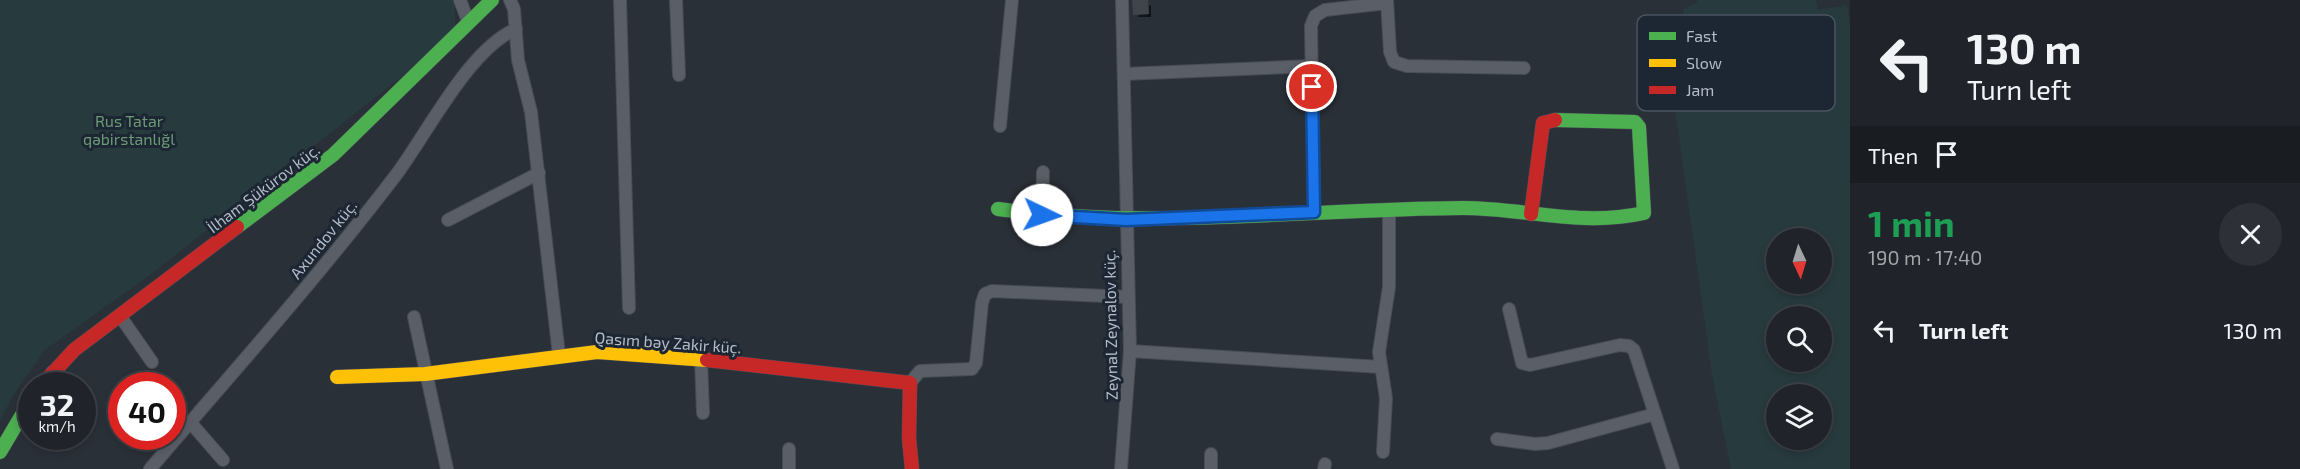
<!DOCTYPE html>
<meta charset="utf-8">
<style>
:root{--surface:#20242a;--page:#2d3036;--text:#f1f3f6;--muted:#a2a4a8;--line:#3d4147}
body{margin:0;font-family:"Exo 2",sans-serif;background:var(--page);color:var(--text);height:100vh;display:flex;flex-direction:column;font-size:22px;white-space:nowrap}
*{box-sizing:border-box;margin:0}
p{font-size:20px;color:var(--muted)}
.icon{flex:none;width:33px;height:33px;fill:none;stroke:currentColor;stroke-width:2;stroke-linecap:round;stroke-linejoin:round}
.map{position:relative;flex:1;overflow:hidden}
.panel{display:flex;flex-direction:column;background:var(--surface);width:450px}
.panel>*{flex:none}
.banner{background:#20242a;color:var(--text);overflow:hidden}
.needle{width:39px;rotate:176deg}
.tools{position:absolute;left:1766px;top:228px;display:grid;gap:12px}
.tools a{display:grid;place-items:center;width:66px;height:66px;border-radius:50%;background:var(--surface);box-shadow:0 3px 9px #0003,0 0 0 2px var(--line);font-size:30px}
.speed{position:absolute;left:18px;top:372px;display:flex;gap:12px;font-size:30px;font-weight:700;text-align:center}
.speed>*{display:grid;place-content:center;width:78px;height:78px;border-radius:50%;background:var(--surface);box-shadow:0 3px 9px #0003,0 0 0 2px var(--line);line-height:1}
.speed small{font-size:15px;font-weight:400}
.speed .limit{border:9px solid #d22;background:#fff;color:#111}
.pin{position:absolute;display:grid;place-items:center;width:51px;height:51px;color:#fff;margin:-26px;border:3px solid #fff;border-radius:50%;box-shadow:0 2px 6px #0007}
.me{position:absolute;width:66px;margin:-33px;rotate:93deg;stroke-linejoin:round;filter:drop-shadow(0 0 4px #0008)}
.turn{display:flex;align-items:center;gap:21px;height:126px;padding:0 18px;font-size:27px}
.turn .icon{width:78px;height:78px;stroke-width:2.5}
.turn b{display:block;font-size:42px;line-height:51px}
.then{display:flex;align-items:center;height:57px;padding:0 18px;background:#0003;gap:12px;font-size:22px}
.round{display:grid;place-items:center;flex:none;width:63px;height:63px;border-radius:32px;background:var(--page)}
.headline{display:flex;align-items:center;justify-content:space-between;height:102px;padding:0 18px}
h1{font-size:36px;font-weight:700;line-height:45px;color:#1e9e55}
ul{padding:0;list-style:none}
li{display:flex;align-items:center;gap:18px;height:90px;padding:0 18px}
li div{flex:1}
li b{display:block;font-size:22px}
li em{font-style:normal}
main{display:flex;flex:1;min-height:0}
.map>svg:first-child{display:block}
</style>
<main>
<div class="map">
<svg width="1850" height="469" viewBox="0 0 1850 469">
<defs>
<filter id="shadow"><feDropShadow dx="5.5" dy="5.5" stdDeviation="0" flood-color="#0009"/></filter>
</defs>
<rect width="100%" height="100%" fill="#2a3038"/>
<!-- green -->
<g fill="#273a3e" fill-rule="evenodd">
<polygon points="0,0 454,0 456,34 150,275 45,350 12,397 0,421"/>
<path d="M1697 0H1816L1818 10 1847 5 1850 27V469H1731L1712 375 1667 50H1656L1654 41 1685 31 1683 9 1697 3ZM1776 238H1821V284H1776ZM1776 316H1821V362H1776ZM1776 394H1821V440H1776Z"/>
</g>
<!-- building -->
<polygon fill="#3f444c" filter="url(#shadow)" points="1132,0 1148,0 1149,14 1133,15"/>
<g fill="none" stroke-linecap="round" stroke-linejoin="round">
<!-- street casing -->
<g stroke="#484c55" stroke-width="14">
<g id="street">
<polyline points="460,0 468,21"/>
<polyline points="510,0 514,9 518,60 531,112 559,355"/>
<polyline points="620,0 629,308"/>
<polyline points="676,0 679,75"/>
<polyline points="1387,0 1390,52 1394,62 1407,66 1524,68"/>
<polyline points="1124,74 1312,66"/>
<polyline points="1000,126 1012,0"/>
<polyline points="1314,212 1311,26 1315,16 1325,10 1387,3"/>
<polyline points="1042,215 1043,172"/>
<polyline points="448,220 539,173"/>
<polyline points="1509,309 1522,363 1530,365 1620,345 1629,346 1634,350 1673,469"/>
<polyline points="120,316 152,362"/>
<polyline points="414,317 447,469"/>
<polyline points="1130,351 1381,367"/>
<polyline points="701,359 703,413"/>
<polyline points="52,372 68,386"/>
<polyline points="910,383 920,371 972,369 976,363 982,303 985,294 992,291 1128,297"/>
<polyline points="82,397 87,401"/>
<polyline points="190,422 223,460"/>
<polyline points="1497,439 1535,444 1548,443 1655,414"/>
<polyline points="789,449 789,469"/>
<polyline points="1383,452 1386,398 1379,352 1389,287 1389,212"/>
<polyline points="1211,454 1211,469"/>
<path d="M150 469C233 372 319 276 396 175 428 132 469 49 516 29"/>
<polyline points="1121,469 1130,351 1122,0"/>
<polyline points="1324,469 1325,464"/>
</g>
</g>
<!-- fast casing -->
<g stroke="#484c55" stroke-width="15">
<g id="fast">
<path d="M998 209C1152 230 1308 209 1463 208 1525 208 1580 227 1644 213L1639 127 1635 122 1555 120"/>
<polyline points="237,227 333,155 492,0"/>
<polyline points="0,452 32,398"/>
</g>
</g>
<!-- slow casing -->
<g stroke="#484c55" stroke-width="15">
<polyline id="slow" points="337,377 425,374 597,352 707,360"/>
</g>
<!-- jam casing -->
<g stroke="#484c55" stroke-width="15">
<g id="jam">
<polyline points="1531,214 1543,123 1555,120"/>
<polyline points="707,360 910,383 909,438 912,469"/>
<polyline points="41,386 74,350 237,227"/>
</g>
</g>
<!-- street -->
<use href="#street" stroke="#5a5e66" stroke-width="12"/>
<!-- fast -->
<use href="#fast" stroke="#4caf50" stroke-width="14"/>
<!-- slow -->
<use href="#slow" stroke="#ffc107" stroke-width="14"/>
<!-- jam -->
<use href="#jam" stroke="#c62828" stroke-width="14"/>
</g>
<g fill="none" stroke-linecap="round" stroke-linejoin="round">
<!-- route casing -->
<g stroke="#114b97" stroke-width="15">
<polyline id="route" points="1042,215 1126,220 1314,212 1312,87"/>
</g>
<!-- route -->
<use href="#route" stroke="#1a73e8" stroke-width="10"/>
</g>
<g text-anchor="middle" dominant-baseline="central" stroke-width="6" stroke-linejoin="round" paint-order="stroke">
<!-- park labels -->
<g font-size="16" fill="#6b9a76" stroke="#1d2633">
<text x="129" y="120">Rus Tatar<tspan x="129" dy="18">qəbirstanlığl</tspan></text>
</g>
<!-- street labels -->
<g font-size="16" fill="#b4bcc9" stroke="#1d2633">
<text transform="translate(263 188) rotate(-37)">İlham Şükürov küç.</text>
<text transform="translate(323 239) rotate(-51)">Axundov küç.</text>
<text transform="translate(1110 325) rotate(-91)">Zeynal Zeynalov küç.</text>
<text transform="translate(668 342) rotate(4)">Qasım bəy Zakir küç.</text>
</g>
</g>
<!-- legend -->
<rect x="1637" y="15" width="198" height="96" rx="9" fill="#1d2633" stroke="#4a5360" stroke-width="1.5"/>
<rect x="1649" y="32" width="27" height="8" fill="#4caf50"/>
<rect x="1649" y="59" width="27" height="8" fill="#ffc107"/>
<rect x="1649" y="86" width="27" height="8" fill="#c62828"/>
<g font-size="16" fill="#b4bcc9">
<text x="1686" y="42">Fast</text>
<text x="1686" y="69">Slow</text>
<text x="1686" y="96">Jam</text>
</g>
</svg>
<div class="tools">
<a><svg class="needle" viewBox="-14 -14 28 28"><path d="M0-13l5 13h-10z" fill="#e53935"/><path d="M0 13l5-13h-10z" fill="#a2a4a8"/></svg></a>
<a><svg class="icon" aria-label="search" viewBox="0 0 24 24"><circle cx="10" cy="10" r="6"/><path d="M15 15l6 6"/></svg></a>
<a><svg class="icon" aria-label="layers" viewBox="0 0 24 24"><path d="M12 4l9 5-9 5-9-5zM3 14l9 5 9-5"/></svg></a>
</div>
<div class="speed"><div>32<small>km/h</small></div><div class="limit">40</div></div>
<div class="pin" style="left:1312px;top:87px;background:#d93025"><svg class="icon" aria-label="arrive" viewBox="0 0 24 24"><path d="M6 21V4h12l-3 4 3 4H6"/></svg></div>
<svg class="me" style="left:1042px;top:215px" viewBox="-20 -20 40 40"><circle r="19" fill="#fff"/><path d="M0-13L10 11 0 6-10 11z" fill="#1a73e8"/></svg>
</div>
<section class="panel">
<div class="banner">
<div class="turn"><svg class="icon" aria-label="left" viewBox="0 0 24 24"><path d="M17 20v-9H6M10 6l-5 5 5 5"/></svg><div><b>130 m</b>Turn left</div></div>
<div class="then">Then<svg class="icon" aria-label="arrive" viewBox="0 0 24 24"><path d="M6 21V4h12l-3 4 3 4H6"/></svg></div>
</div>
<div class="headline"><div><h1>1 min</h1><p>190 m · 17:40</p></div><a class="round"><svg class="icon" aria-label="close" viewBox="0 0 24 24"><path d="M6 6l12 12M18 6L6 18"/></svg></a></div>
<ul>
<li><svg class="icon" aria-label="left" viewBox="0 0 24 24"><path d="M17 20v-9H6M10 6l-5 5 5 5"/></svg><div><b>Turn left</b></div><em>130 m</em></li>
</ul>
</section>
</main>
